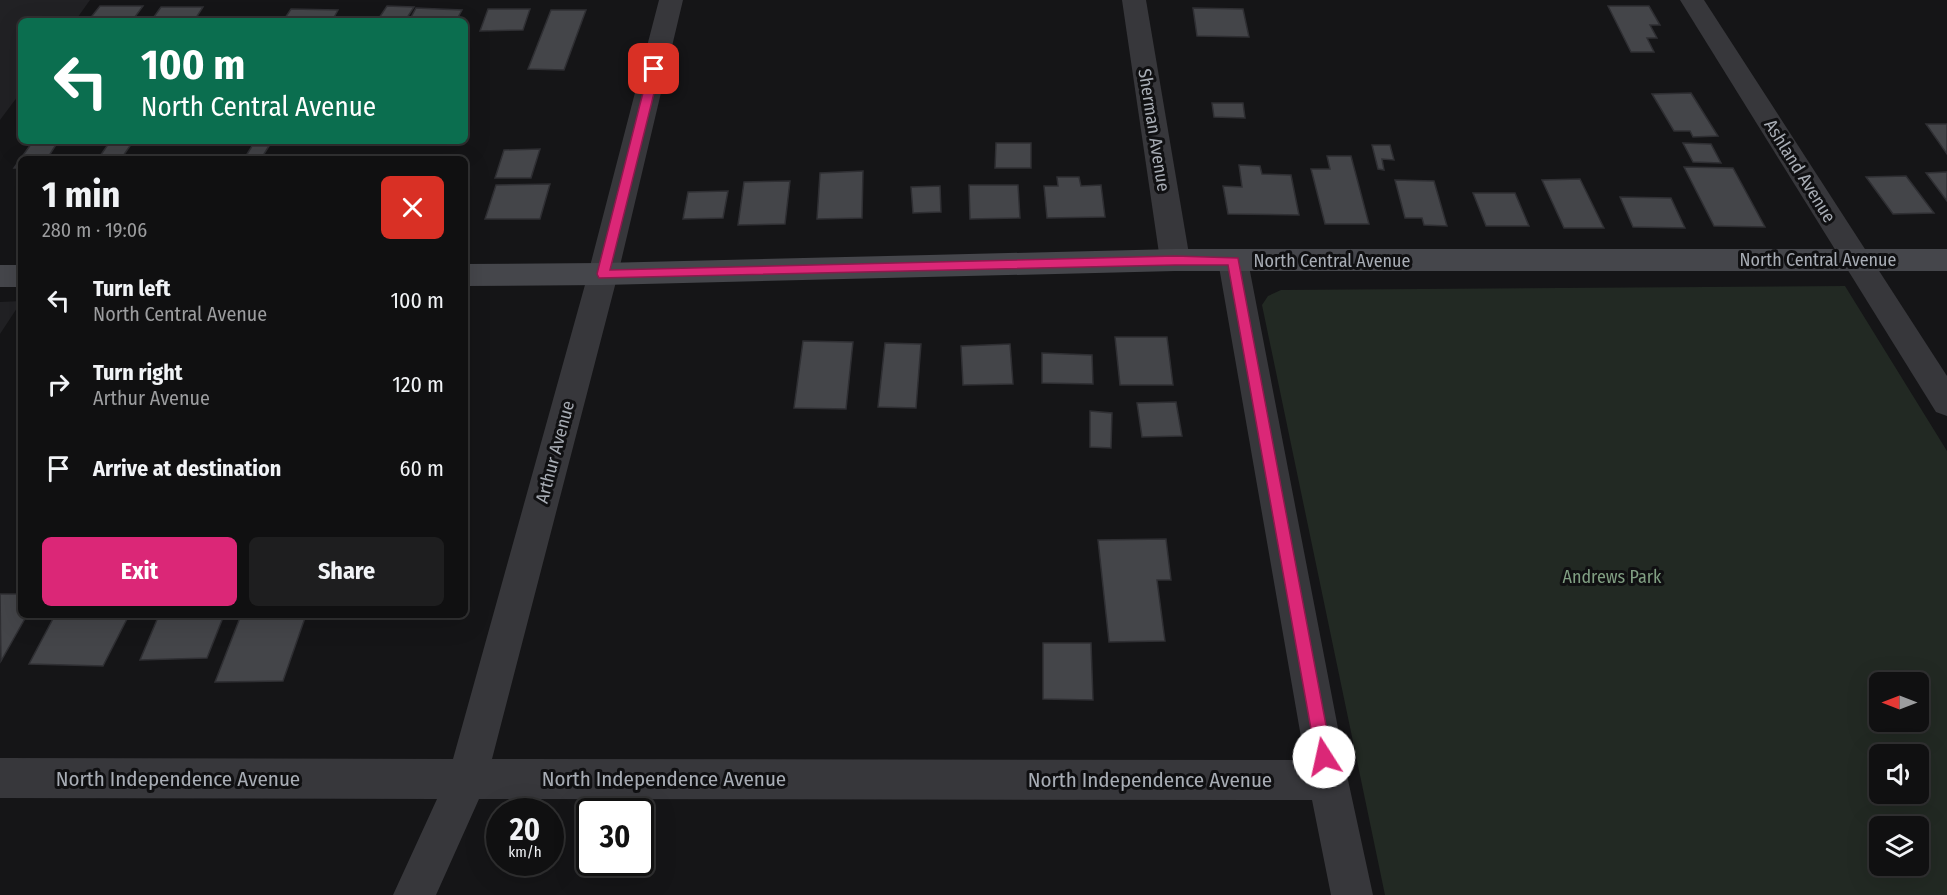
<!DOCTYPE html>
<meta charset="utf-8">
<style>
:root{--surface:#101011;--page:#1e1e1f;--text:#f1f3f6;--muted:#9c9d9f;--line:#303031;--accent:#db2777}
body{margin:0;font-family:"Fira Sans Condensed",sans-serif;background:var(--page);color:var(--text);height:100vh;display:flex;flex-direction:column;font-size:22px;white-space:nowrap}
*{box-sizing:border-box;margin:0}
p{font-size:20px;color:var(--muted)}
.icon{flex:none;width:33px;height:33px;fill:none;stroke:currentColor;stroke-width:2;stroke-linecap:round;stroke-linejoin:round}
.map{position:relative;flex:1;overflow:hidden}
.panel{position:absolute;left:18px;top:156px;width:450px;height:462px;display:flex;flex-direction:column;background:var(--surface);border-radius:9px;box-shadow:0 6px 24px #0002,0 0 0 2px var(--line)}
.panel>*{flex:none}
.banner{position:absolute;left:18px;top:18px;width:450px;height:126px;border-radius:9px;box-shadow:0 6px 24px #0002,0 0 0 2px var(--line);background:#0b6e4f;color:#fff;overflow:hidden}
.needle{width:39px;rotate:270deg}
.controls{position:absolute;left:1869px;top:672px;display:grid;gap:12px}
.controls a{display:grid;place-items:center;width:60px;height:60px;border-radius:9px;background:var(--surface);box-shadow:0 6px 24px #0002,0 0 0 2px var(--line);font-size:30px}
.speed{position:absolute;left:486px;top:798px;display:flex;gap:12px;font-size:30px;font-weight:700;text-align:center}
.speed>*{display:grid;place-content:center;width:78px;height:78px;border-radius:50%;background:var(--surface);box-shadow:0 6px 24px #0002,0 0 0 2px var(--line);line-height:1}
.speed small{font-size:15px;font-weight:400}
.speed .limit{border:3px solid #111;border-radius:9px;background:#fff;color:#111}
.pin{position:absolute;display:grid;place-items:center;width:51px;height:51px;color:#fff;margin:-26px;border-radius:12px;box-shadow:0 3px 9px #0006}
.me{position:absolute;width:66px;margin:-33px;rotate:350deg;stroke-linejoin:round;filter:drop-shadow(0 0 4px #0008)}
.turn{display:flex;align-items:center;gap:21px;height:126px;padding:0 24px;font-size:27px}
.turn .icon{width:78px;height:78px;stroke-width:2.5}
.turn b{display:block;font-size:42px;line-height:51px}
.round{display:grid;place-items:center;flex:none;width:63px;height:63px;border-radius:9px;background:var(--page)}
.head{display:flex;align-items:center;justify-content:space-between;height:102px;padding:0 24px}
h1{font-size:36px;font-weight:700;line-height:45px}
.action{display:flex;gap:12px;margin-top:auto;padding:12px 24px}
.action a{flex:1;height:69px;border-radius:9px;background:var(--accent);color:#fff;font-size:24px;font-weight:700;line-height:69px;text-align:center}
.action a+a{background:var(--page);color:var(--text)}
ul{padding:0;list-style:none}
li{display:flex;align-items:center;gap:18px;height:84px;padding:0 24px}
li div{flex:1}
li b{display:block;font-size:22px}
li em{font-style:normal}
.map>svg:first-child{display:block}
</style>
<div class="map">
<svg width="1947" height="895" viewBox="0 0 1947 895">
<rect width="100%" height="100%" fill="#151517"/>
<!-- built -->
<g fill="#212124">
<polygon points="0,0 90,0 75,21 21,21 21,92 0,120"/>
<polygon points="21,301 21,302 0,334 0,302"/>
</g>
<!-- green -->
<path fill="#222923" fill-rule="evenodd" d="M1845 286 1947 451V895H1385L1262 305 1268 296 1281 290ZM1918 682V722H1880V682ZM1918 754V794H1880V754ZM1918 826V866H1880V826Z"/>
<!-- building -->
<g fill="#444549" stroke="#2f2f33" stroke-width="1.5">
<polygon points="100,6 143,6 132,21 88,21"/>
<polygon points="387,6 414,7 405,21 377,21"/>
<polygon points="1608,6 1649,6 1660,25 1650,25 1657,38 1647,38 1654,52 1631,52"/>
<polygon points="161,7 203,7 194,21 151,21"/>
<polygon points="416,8 462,10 456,21 409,21"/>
<polygon points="1193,8 1243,9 1249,37 1197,36"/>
<polygon points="291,9 338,10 332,21 283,21"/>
<polygon points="488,9 530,9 523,30 480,31"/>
<polygon points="551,10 586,10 564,70 528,69"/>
<polygon points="1691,93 1718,136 1693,137 1690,131 1674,131 1652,94"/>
<polygon points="1212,103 1243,103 1245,118 1214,117"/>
<polygon points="1926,124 1947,124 1947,154"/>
<polygon points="57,143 47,159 21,159 21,168 14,168 31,144"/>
<polygon points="109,143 132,143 121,159 98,159"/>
<polygon points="996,143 1031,143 1031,168 995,168"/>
<polygon points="1683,143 1711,144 1721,163 1693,162"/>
<polygon points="1372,145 1390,145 1394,160 1382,159 1384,170 1378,169"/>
<polygon points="252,146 269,146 261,159 244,159"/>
<polygon points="540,149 531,178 495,178 504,150"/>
<polygon points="1327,156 1351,156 1369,224 1325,224 1311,169 1330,169"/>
<polygon points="1239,165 1260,166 1262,174 1291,175 1299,215 1228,214 1223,186 1242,187"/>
<polygon points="1684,167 1733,168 1765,227 1714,226"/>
<polygon points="863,171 862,218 817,219 820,173"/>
<polygon points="1947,172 1947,201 1926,173"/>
<polygon points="1906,176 1934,213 1893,214 1866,177"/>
<polygon points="1057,177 1079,177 1081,186 1101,185 1105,217 1047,218 1044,186 1058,186"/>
<polygon points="1580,179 1604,228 1564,228 1542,180"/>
<polygon points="1395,180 1434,181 1447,226 1424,225 1422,218 1405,218"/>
<polygon points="790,181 785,224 738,225 744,182"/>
<polygon points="550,184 540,219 485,219 496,185"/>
<polygon points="969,185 1018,185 1020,218 970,219"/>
<polygon points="940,186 941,212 913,213 911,187"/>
<polygon points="728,191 723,218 683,219 688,192"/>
<polygon points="1473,193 1515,193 1529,226 1486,226"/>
<polygon points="1620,197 1671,198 1685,228 1633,227"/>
<polygon points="1115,337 1167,337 1173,385 1120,385"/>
<polygon points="803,341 853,342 846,409 794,408"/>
<polygon points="885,343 921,344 916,408 878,407"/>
<polygon points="1010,344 1013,384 963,385 961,346"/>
<polygon points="1042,353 1092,355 1093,384 1042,383"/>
<polygon points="1176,402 1182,436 1142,437 1137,403"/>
<polygon points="1090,411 1112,413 1111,448 1090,447"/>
<polygon points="1166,539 1171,580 1157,580 1165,641 1109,642 1098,540"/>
<polygon points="0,594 21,594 21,615 27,615 1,661"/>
<polygon points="55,615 129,615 103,666 29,664"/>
<polygon points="159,615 224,615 207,658 140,660"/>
<polygon points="241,615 306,615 283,681 215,682"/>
<polygon points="1043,643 1091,643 1093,700 1043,699"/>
</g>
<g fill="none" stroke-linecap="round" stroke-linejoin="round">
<!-- minor -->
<g fill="#37373b" fill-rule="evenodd">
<polygon points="659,0 683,0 618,274 492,759 1305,760 1218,261 1223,253 1233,250 1243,253 1248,261 1348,780 1373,895 1331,895 1312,800 479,799 436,895 393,895 437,799 0,798 0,758 453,759 588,274"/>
<polygon points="1122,0 1146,0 1190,260 1185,268 1175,271 1165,268 1160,260"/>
<polygon points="1680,0 1704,0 1947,376 1947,416 1936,412"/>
</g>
<!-- secondary -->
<g fill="#45464b" fill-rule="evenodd">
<polygon points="1175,249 1947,249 1947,271 1175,271 603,285 465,286 465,264 603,263"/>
<rect x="0" y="265" width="21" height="22"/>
</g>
</g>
<!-- route -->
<polygon fill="#db2777" stroke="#8e194d" stroke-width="1.5" points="654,65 660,69 610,270 1175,256 1238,258 1332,757 1330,763 1324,765 1318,763 1316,757 1228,265 1175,265 599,278 597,274 649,69"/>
<g text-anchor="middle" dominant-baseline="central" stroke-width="6" stroke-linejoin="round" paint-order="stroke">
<!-- street labels -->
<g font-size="18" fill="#a8adb5" stroke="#101012">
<text transform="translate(1154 130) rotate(81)">Sherman Avenue</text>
<text transform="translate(1800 171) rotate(58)">Ashland Avenue</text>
<text x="1818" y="260">North Central Avenue</text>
<text x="1332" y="261">North Central Avenue</text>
<text transform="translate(555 452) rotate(-75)">Arthur Avenue</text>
</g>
<!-- park labels -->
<g font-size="18" fill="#819f83" stroke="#101012">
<text x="1612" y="577">Andrews Park</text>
</g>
<!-- near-street labels -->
<g font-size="21" fill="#a8adb5" stroke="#101012">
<text x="178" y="779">North Independence Avenue</text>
<text x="664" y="779">North Independence Avenue</text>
<text x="1150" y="780">North Independence Avenue</text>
</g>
</g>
</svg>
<div class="controls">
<a><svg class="needle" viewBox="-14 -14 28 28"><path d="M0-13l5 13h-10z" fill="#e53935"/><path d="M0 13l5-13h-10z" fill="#9c9d9f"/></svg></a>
<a><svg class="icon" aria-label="sound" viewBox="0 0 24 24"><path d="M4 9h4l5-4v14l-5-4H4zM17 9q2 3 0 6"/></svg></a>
<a><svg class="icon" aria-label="layers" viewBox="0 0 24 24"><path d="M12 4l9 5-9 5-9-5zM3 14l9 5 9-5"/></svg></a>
</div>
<div class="speed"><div>20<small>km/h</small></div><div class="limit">30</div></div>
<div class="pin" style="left:654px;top:69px;background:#d93025"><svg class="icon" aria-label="arrive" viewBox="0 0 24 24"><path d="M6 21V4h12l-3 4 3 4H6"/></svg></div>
<svg class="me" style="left:1324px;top:757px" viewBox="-20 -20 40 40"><circle r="19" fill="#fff"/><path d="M0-13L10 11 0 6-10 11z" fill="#db2777"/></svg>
<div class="banner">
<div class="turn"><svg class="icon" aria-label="left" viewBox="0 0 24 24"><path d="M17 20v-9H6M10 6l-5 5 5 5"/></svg><div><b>100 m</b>North Central Avenue</div></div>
</div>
<section class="panel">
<div class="head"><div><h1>1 min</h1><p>280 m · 19:06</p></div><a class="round" style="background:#d93025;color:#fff"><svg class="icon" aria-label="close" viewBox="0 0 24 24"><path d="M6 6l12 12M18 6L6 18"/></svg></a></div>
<ul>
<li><svg class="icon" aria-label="left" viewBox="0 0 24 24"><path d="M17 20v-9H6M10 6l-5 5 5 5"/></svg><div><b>Turn left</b><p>North Central Avenue</p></div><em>100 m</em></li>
<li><svg class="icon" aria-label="right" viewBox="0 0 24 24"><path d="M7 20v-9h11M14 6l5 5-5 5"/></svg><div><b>Turn right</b><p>Arthur Avenue</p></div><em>120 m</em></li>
<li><svg class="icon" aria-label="arrive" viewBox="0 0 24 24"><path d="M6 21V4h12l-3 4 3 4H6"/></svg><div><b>Arrive at destination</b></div><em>60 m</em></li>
</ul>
<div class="action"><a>Exit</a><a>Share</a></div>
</section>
</div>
